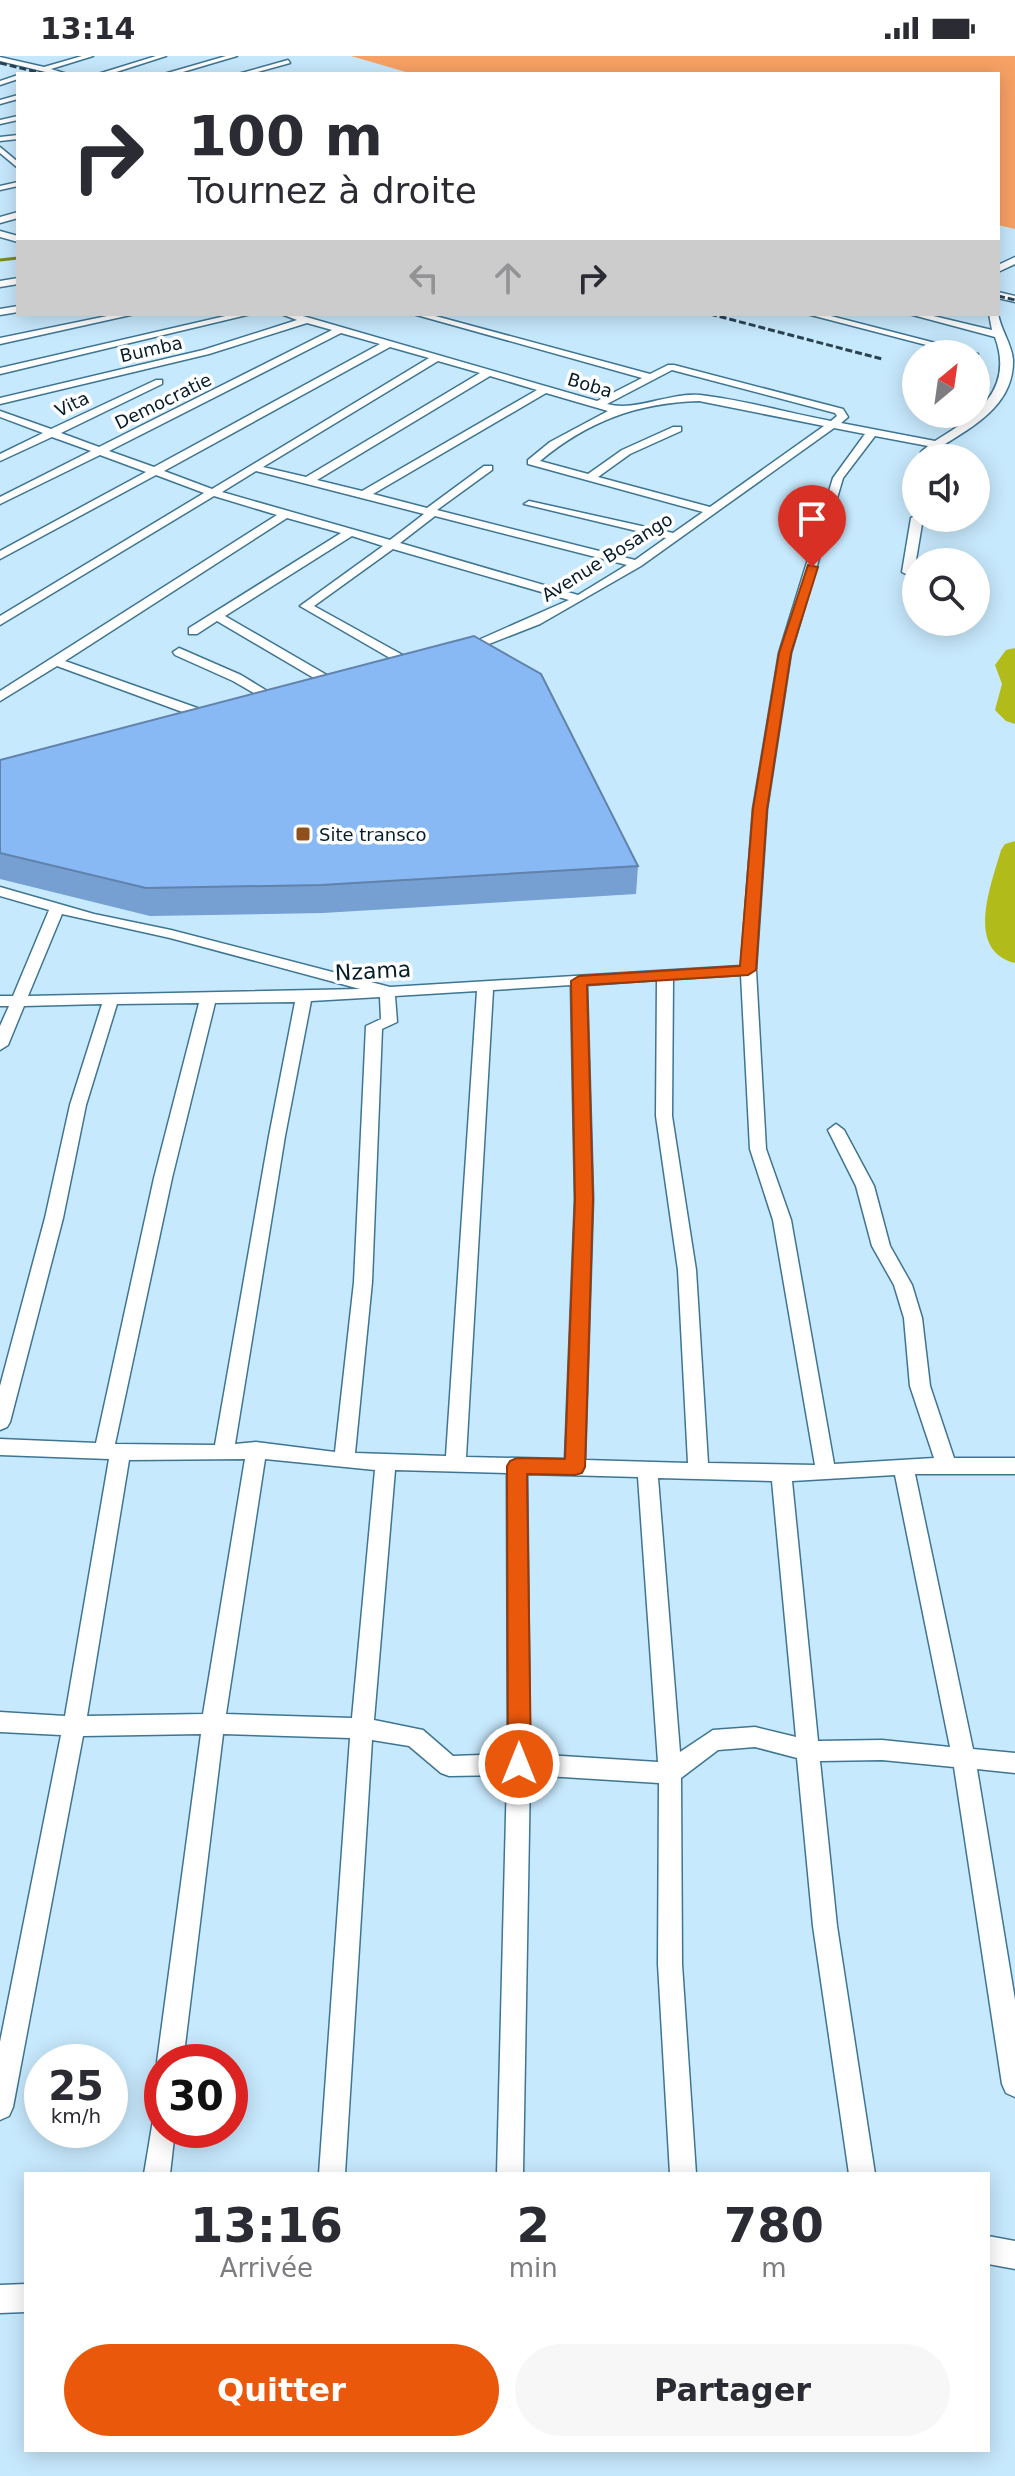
<!DOCTYPE html>
<html lang="fr">
<meta charset="utf-8">
<style>
:root{--surface:#fff;--page:#f7f7f7;--text:#2b2b33;--muted:#7c7c81;--accent:#ea580c}
body{margin:0;font-family:"DejaVu Sans",sans-serif;background:var(--page);color:var(--text);height:100vh;display:flex;flex-direction:column;font-size:30px;white-space:nowrap}
*{box-sizing:border-box;margin:0}
p{font-size:26px;color:var(--muted)}
.icon{flex:none;width:44px;height:44px;fill:none;stroke:currentColor;stroke-width:2;stroke-linecap:round;stroke-linejoin:round}
.map{position:relative;flex:1;overflow:hidden}
.details{position:absolute;left:24px;top:2116px;width:966px;height:280px;display:flex;flex-direction:column;background:var(--surface);border-radius:0px;box-shadow:0 4px 20px #0003}
.details>*{flex:none}
.guide{position:absolute;left:16px;top:16px;width:984px;height:244px;border-radius:0px;box-shadow:0 4px 20px #0003;background:#fff;color:var(--text);overflow:hidden}
.needle{width:52px;rotate:29deg}
.fabs{position:absolute;left:902px;top:284px;display:grid;gap:16px}
.fabs a{display:grid;place-items:center;width:88px;height:88px;border-radius:50%;background:var(--surface);box-shadow:0 4px 20px #0003;font-size:40px}
.speed{position:absolute;left:24px;top:1988px;display:flex;gap:16px;font-size:40px;font-weight:700;text-align:center}
.speed>*{display:grid;place-content:center;width:104px;height:104px;border-radius:50%;background:var(--surface);box-shadow:0 4px 20px #0003;line-height:1}
.speed small{font-size:20px;font-weight:400}
.speed .limit{border:12px solid #d22;background:#fff;color:#111}
.pin{position:absolute;display:grid;place-items:center;width:68px;height:68px;color:#fff;margin:-82px -34px;border-radius:50% 50% 50% 0;rotate:-45deg;box-shadow:0 0 8px #0007}
.pin .icon{rotate:45deg}
.me{position:absolute;width:88px;margin:-44px;rotate:0deg;stroke-linejoin:round;filter:drop-shadow(0 0 6px #0008)}
.turn{display:flex;align-items:center;gap:28px;height:168px;padding:0 40px;font-size:36px}
.turn .icon{width:104px;height:104px;stroke-width:2.5}
.turn b{display:block;font-size:56px;line-height:68px}
.lanes{display:flex;align-items:center;height:76px;padding:0 40px;background:#0003;justify-content:center;gap:40px;direction:ltr}
.lanes .off{opacity:.35}
.eta{display:flex;justify-content:space-evenly;align-items:center;height:136px;text-align:center}
.eta b{font-size:48px;font-weight:800;line-height:56px}
.cta{display:flex;gap:16px;margin-top:auto;padding:16px 40px}
.cta a{flex:1;height:92px;border-radius:48px;background:var(--accent);color:#fff;font-size:32px;font-weight:800;line-height:92px;text-align:center}
.cta a+a{background:var(--page);color:var(--text)}
.status{display:flex;justify-content:space-between;align-items:center;height:56px;padding:0 40px;background:var(--surface);direction:ltr}
.status svg{height:22px;fill:currentColor}
.map>svg:first-child{display:block}
</style>
<div class="status"><b>13:14</b><svg viewBox="0 0 49 12"><path d="M0 12V9h3v3zM5 12V6h3v6zM10 12V3h3v9zM15 12V0h3v12zM26 1h20v11H26zM47 4h2v5h-2z"/></svg></div>
<div class="map">
<svg width="1015" height="2420" viewBox="0 0 1015 2420">
<rect width="100%" height="100%" fill="#c7e9fd"/>
<!-- green -->
<polygon fill="#f8a165" points="351,0 1015,0 1015,173 998,169 998,18 413,18"/>
<g fill="none" stroke-linecap="round" stroke-linejoin="round">
<!-- stream -->
<polyline stroke="#7e8c1e" stroke-width="3" points="0,204 18,202"/>
<!-- river -->
<g fill="#b1bc1a" fill-rule="evenodd">
<polygon points="1015,592 1015,668 1006,665 995,654 1002,628 995,609 1006,594"/>
<path d="M1015 785V907C964 894 992 827 1001 794L1005 788Z"/>
</g>
<!-- street casing -->
<g stroke="#3e7593" stroke-width="3">
<g id="street">
<polygon points="82,0 93,0 51,13 67,18 54,18 0,5 0,1 44,11"/>
<polygon points="156,0 166,0 110,18 98,18"/>
<polygon points="226,0 237,0 176,18 164,18"/>
<polygon points="288,4 290,7 250,18 238,18"/>
<polygon points="18,19 18,23 0,29 0,25"/>
<polygon points="18,39 18,43 0,48 0,44"/>
<polygon points="18,60 18,64 0,68 0,64"/>
<polygon points="18,79 18,83 0,85 0,81"/>
<polygon points="0,91 18,106 18,112 0,97"/>
<polygon points="18,126 18,130 0,134 0,130"/>
<polygon points="18,156 18,162 0,167 0,161"/>
<polygon points="0,175 18,180 18,186 0,181"/>
<polygon points="1015,201 1015,208 998,216 998,209"/>
<polygon points="18,222 18,228 0,231 0,225"/>
<polygon points="998,236 1015,240 1015,246 998,242"/>
<polygon points="18,250 18,256 0,259 0,253"/>
<polygon points="117,258 135,258 0,288 0,282"/>
<polygon points="234,258 251,258 0,318 0,312"/>
<path d="M281 258H296L597 345 642 322 413 258H428L650 318 668 309H674L843 353 848 361 841 367 935 385C974 361 1015 335 995 281L909 258H925L992 274 989 258 998 257C1000 273 1012 288 1013 304 1014 353 966 374 931 397V402H921V396L928 390 875 380 843 422 791 597 767 753 756 914 766 1093 791 1164 834 1408 934 1402 910 1330 904 1262 894 1229 872 1190 856 1130 828 1074 836 1068 844 1074 874 1130 890 1190 912 1229 922 1262 930 1330 954 1402H1015V1418H915L973 1693 1015 1697V1717L977 1713 1015 1944V2041L1006 2037 1002 2028 954 1711 882 1704 820 1705 837 1870 875 2118H849L813 1870 797 1702 755 1691 718 1694 681 1722 682 1908 696 2118H670L658 1908 659 1727 530 1719 523 2118H497L507 1719 449 1720 441 1717 409 1690 372 1684 345 2118H319L350 1682 223 1678 183 2006H162V2015L157 2006 201 1678 83 1680 13 2051 9 2060 0 2064V1986L61 1679 0 1676V1656L65 1660 109 1403 0 1399V1383L96 1387 154 1122 199 947 117 948 86 1049 63 1162 10 1366 7 1371 0 1374V1330L45 1162 70 1049 102 948 24 950 8 989 0 994V970L9 950H0V940H13L49 854 0 840V831L94 858 171 874 390 931 741 910 753 753 779 597 833 422 865 378 834 372 641 510 540 568 466 597 456 594 569 544 393 493 314 550 417 607V613H409L300 550 383 490 352 480 225 560 344 629V635H336L217 565 197 578H189V572L341 477 287 462 65 605 217 659V665H207L57 610 0 645V635L277 459 214 440 0 569V560L204 437 156 419 0 503V495L146 416 100 399 0 448V441L91 395 52 381 0 405V398L43 377 0 361V355L51 373 156 324H162V328L61 377 99 391 332 274 307 267 209 298 0 348V342L203 294 297 264ZM341 277 380 288 154 411 109 395ZM390 291 429 302 212 433 164 415ZM438 305 480 317 306 421 263 411ZM672 314 835 357 837 360 831 365C788 357 744 344 700 339 670 336 636 356 607 348ZM490 320 537 334 362 435 317 424ZM546 337 608 355 550 386 528 404V408L703 456 673 477 529 445 524 448 666 482 635 504 437 454 492 414V410H484L427 452 373 438ZM699 345 824 370 710 451 598 421 630 398 681 375V371H673L622 394 588 418 540 405C588 365 637 347 699 345ZM256 415 424 458 390 484 222 436ZM435 460 627 509 578 539 400 487ZM62 858 170 882 360 933 28 940ZM741 919 750 1093 773 1164 815 1409 708 1407 696 1214 672 1060 673 923ZM657 924 656 1060 678 1214 688 1407 585 1404 593 1143 587 929ZM571 929 575 1143 565 1403 466 1401 493 934ZM477 935 446 1400 355 1397 372 1226 382 973 397 966 395 940ZM380 941 381 963 366 970 354 1226 335 1396 256 1386 235 1388 285 1080 311 945ZM295 946 269 1080 215 1389 115 1388 172 1122 215 947ZM245 1403 203 1658 87 1660 129 1404ZM265 1403 375 1414 352 1662 226 1658ZM395 1414 507 1417 508 1698 453 1700 423 1674 374 1664ZM527 1418 638 1421 658 1706 530 1698ZM895 1419 950 1691 882 1684 818 1685 792 1425ZM658 1422 772 1425 796 1681 755 1671 713 1674 680 1696Z"/>
<polygon points="807,258 823,258 978,298 961,298"/>
<polygon points="916,459 916,462 923,462 914,516 908,519 902,516 911,462"/>
<polygon points="179,592 241,619 287,647 276,650 233,625 175,599 173,596"/>
<polygon points="162,2060 162,2074 175,2074 170,2118 144,2118 153,2064"/>
<polygon points="988,2180 1015,2185 1015,2213 988,2208"/>
<polygon points="26,2228 26,2256 0,2257 0,2229"/>
</g>
</g>
<!-- street -->
<use href="#street" fill="#fff" fill-rule="evenodd"/>
<!-- rail -->
<g stroke="#2a4351" stroke-width="3" stroke-dasharray="7 3" stroke-linecap="butt">
<polyline points="0,7 45,18"/>
<polyline points="998,240 1015,244"/>
<polyline points="710,258 882,303"/>
</g>
</g>
<!-- wall -->
<polygon fill="#769fd2" points="0,704 638,810 636,838 323,857 150,860 0,823"/>
<!-- building -->
<polygon fill="#89b9f4" stroke="#6082ab" stroke-width="2" points="474,580 541,618 638,810 321,829 146,832 0,797 0,704"/>
<!-- route -->
<polygon fill="#ea580c" stroke="#983908" stroke-width="2" points="808,509 818,511 791,597 767,753 756,914 748,919 587,929 593,1143 585,1411 582,1417 575,1419 527,1418 531,1708 527,1715 519,1718 511,1715 508,1708 507,1410 510,1405 517,1402 565,1403 575,1143 571,925 579,920 740,910 753,753 779,597"/>
<!-- markers -->
<rect fill="#914f1c" stroke="#fff" stroke-width="3" x="295" y="770" width="16" height="16" rx="4"/>
<g text-anchor="middle" dominant-baseline="central" stroke-width="7" stroke-linejoin="round" paint-order="stroke">
<!-- far-street labels -->
<g font-size="18" fill="#061d29" stroke="#fff">
<text transform="translate(151 293) rotate(-13)">Bumba</text>
<text transform="translate(590 329) rotate(17)">Boba</text>
<text transform="translate(163 345) rotate(-26)">Democratie</text>
<text transform="translate(72 348) rotate(-26)">Vita</text>
<text transform="translate(607 501) rotate(-32)">Avenue Bosango</text>
</g>
<!-- far-poi labels -->
<g font-size="18" fill="#061d29" stroke="#fff" text-anchor="start">
<text x="319" y="778">Site transco</text>
</g>
<!-- street labels -->
<g font-size="22" fill="#061d29" stroke="#fff">
<text transform="translate(373 915) rotate(-3)">Nzama</text>
</g>
</g>
</svg>
<div class="fabs">
<a><svg class="needle" viewBox="-14 -14 28 28"><path d="M0-13l5 13h-10z" fill="#e53935"/><path d="M0 13l5-13h-10z" fill="#7c7c81"/></svg></a>
<a><svg class="icon" aria-label="sound" viewBox="0 0 24 24"><path d="M4 9h4l5-4v14l-5-4H4zM17 9q2 3 0 6"/></svg></a>
<a><svg class="icon" aria-label="search" viewBox="0 0 24 24"><circle cx="10" cy="10" r="6"/><path d="M15 15l6 6"/></svg></a>
</div>
<div class="speed"><div>25<small>km/h</small></div><div class="limit">30</div></div>
<div class="pin" style="left:812px;top:511px;background:#d93025"><svg class="icon" aria-label="arrive" viewBox="0 0 24 24"><path d="M6 21V4h12l-3 4 3 4H6"/></svg></div>
<svg class="me" style="left:519px;top:1708px" viewBox="-20 -20 40 40"><circle r="17" fill="#ea580c" stroke="#fff" stroke-width="3"/><path d="M0-11L8 9 0 5-8 9z" fill="#fff"/></svg>
<div class="guide">
<div class="turn"><svg class="icon" aria-label="right" viewBox="0 0 24 24"><path d="M7 20v-9h11M14 6l5 5-5 5"/></svg><div><b>100 m</b>Tournez à droite</div></div>
<div class="lanes"><svg class="icon off" aria-label="left" viewBox="0 0 24 24"><path d="M17 20v-9H6M10 6l-5 5 5 5"/></svg><svg class="icon off" aria-label="ahead" viewBox="0 0 24 24"><path d="M12 20V5M6 11l6-6 6 6"/></svg><svg class="icon" aria-label="right" viewBox="0 0 24 24"><path d="M7 20v-9h11M14 6l5 5-5 5"/></svg></div>
</div>
<section class="details">
<div class="eta">
<div><b>13:16</b><p>Arrivée</p></div>
<div><b>2</b><p>min</p></div>
<div><b>780</b><p>m</p></div>
</div>
<div class="cta"><a>Quitter</a><a>Partager</a></div>
</section>
</div>
